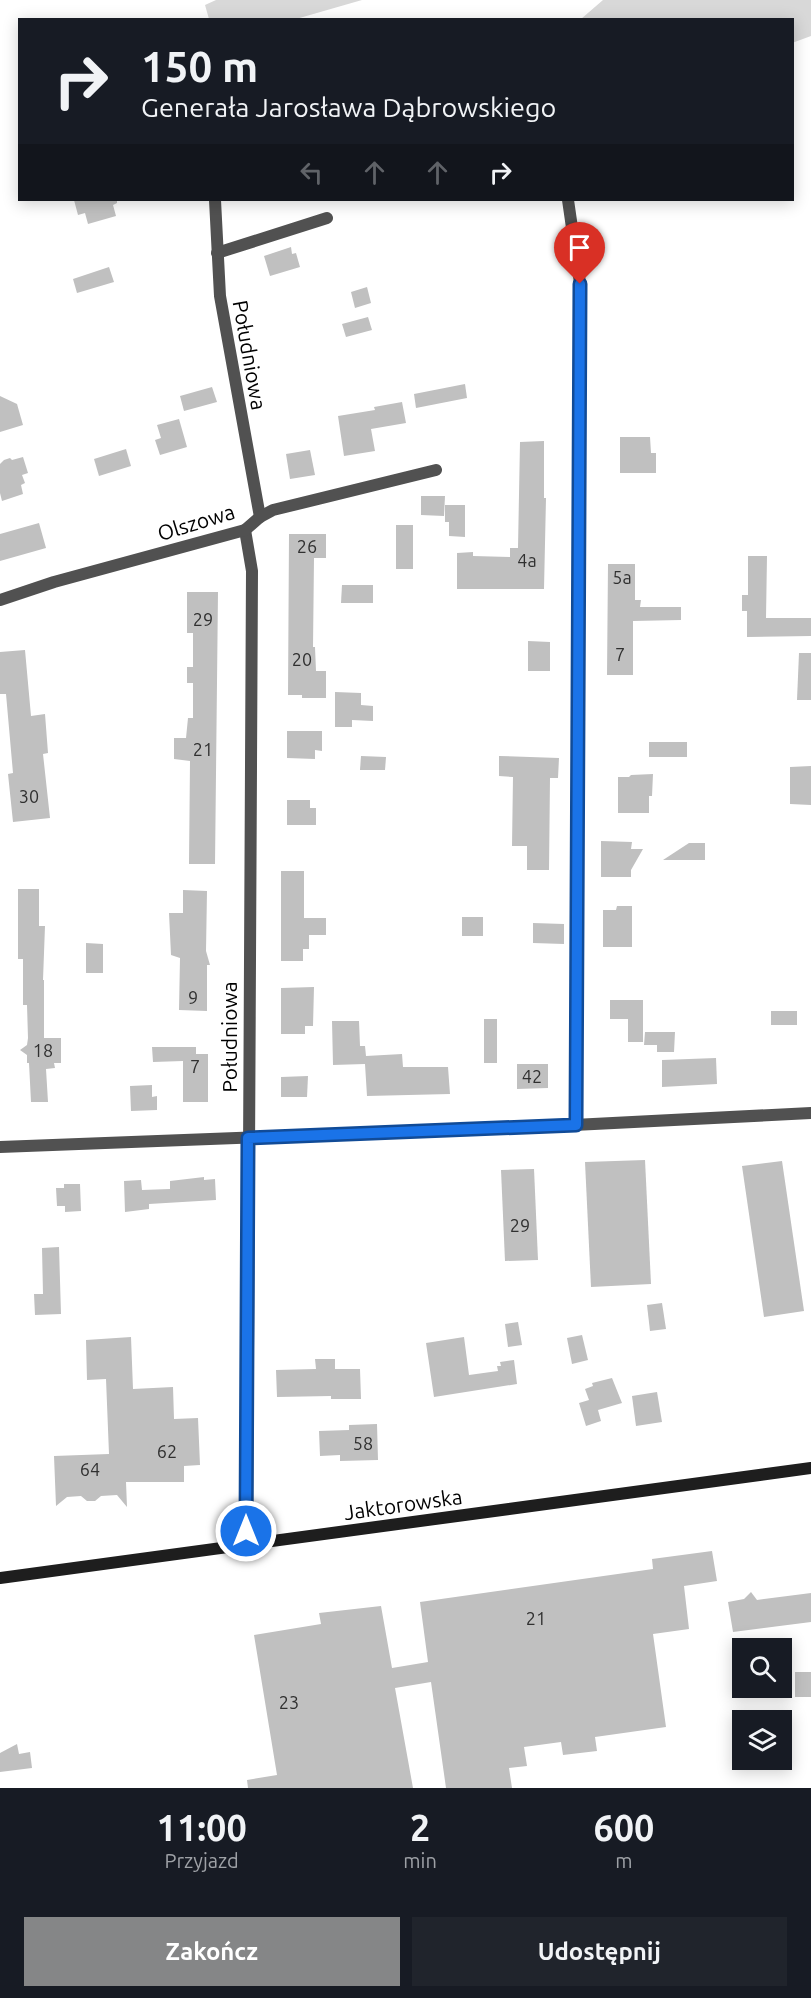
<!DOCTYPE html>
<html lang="pl">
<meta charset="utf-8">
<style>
:root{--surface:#171b24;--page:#20242c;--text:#f1f3f6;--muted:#9ea1a6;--accent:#858687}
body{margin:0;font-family:Ubuntu,sans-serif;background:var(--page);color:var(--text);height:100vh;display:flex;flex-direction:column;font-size:22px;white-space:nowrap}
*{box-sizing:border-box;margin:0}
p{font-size:20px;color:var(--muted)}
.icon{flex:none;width:33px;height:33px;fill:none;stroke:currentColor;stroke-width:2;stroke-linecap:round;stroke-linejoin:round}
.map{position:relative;height:1788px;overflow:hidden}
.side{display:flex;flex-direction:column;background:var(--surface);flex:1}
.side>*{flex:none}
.hud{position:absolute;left:18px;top:18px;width:776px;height:183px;border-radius:0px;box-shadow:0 3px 15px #0003;background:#171b24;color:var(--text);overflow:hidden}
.buttons{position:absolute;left:732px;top:1638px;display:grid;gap:12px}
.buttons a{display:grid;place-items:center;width:60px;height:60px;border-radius:0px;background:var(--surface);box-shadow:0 3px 15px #0003;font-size:30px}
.pin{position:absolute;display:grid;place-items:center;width:51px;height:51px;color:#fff;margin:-62px -26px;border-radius:50% 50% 50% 0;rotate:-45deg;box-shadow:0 0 6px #0007}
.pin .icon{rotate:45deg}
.me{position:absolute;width:66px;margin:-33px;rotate:0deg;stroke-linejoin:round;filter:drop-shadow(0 0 4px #0008)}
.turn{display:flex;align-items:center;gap:21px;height:126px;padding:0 24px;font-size:27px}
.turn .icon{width:78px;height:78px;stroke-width:2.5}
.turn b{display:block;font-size:42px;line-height:51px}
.lanes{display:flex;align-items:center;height:57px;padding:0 24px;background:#0003;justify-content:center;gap:30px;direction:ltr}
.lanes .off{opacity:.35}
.eta{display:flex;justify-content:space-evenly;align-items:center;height:102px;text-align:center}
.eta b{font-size:36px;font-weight:600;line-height:42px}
.button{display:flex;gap:12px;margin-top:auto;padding:12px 24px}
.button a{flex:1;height:69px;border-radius:0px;background:var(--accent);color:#fff;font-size:24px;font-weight:600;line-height:69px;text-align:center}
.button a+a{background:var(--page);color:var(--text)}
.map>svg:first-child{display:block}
</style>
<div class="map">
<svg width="811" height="1788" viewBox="0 0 811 1788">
<rect width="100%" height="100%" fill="#fff"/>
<!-- green -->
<g fill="#d8d8d8">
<polygon points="216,0 362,0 296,19 209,19 205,5"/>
<polygon points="603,0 811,0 811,36 792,43 792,20 581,19"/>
</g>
<!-- building -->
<g fill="#c0c0c0">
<polygon points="74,200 117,200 117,203 113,205 116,216 88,224 85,213 78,215"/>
<polygon points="291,247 292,254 296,253 300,267 270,276 264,256"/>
<polygon points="109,267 114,282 77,293 73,279"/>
<polygon points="367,287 371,303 355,308 351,292"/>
<polygon points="368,317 372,330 346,337 342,324"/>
<polygon points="465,384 467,398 416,408 414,394"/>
<polygon points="212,387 217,402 184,411 180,396"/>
<polygon points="0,396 17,404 23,425 0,432"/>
<polygon points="402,402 406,423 371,429 375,451 344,456 338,416 375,410 374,407"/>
<polygon points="179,419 187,447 160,455 155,440 161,438 157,425"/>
<polygon points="620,437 650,437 651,453 656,453 656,473 620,473"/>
<polygon points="544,441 544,498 546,498 544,589 457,589 457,553 473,552 473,556 510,557 510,548 518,548 520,442"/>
<polygon points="126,449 131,466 99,476 94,459"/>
<polygon points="310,450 315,475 290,479 286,454"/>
<polygon points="23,457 28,473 22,475 25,483 21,485 23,494 2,501 0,493 0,464 4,460 10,458 12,460"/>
<polygon points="421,496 445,496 444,516 421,515"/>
<polygon points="445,505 465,505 465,537 449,536 449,522 445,522"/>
<polygon points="39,523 46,548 0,561 0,534"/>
<rect x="396" y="525" width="17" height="44"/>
<polygon points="289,534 326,534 326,558 314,558 313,647 315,647 316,671 326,671 326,698 302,698 302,695 288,695"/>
<polygon points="748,556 767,556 766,618 811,618 811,636 747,637 747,611 742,611 742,595 748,595"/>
<polygon points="608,564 635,564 635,600 641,600 640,607 681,607 681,620 633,621 633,675 607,675"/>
<polygon points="342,585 373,585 373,603 341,603"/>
<polygon points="187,592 218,592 215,864 189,864 190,761 174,759 174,738 186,738 188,718 193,718 193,683 187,683 187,667 193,667 193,633 187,633"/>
<polygon points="528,641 550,642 550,671 528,671"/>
<polygon points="25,650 31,716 45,714 48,753 43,754 50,818 13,822 8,774 13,773 6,694 0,694 0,652"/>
<polygon points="799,653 811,653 811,700 797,700"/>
<polygon points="335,692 361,693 361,705 373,706 373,721 352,720 352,727 335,727"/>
<polygon points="287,731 322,731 322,751 315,750 315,759 287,758"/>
<rect x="649" y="742" width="38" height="15"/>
<polygon points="361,756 386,757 385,770 360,770"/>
<polygon points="499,756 559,758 558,778 550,778 549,870 527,870 527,846 512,846 513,777 499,776"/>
<polygon points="811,766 811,805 790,804 790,767"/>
<polygon points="653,774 652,796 649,796 649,813 618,813 618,777 629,777 631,775"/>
<polygon points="287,800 310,800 310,808 316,808 316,825 287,825"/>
<polygon points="601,841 632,842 631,849 643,849 631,870 631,877 601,877"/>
<polygon points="689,843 705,843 705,860 663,860"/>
<polygon points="281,871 304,871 304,918 326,918 326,935 309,935 309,949 303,949 303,961 281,961"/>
<polygon points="18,889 39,889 39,926 45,926 43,980 44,980 44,1038 61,1038 61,1063 54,1063 55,1068 46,1069 48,1102 31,1102 29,1063 27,1063 27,1055 20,1050 27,1045 28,1038 27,1005 23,1005 23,959 18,959"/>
<polygon points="183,890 207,891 206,951 210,965 207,965 207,1011 179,1010 180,958 171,955 169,913 183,913"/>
<polygon points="617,906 632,906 632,947 603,947 603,910 616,910"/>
<rect x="462" y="917" width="21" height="19"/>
<polygon points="533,923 564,924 564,944 533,943"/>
<polygon points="86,943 103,944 103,973 86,973"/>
<polygon points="314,987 313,1026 305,1026 305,1034 281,1034 281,988"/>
<polygon points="610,1000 643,1000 643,1042 628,1042 628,1019 610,1019"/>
<rect x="771" y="1011" width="26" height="14"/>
<rect x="484" y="1019" width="13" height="44"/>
<polygon points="332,1021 359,1021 360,1046 365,1046 366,1056 402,1054 403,1067 448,1067 450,1094 367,1096 365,1064 333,1065"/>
<polygon points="645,1032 675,1032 674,1052 657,1052 657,1045 644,1045"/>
<polygon points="152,1047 196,1047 196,1054 208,1054 208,1102 183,1102 183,1061 153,1062"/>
<polygon points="716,1058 717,1084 662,1087 662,1060"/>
<polygon points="517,1064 548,1064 548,1088 517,1089"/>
<polygon points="308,1076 307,1097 281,1097 281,1077"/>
<polygon points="152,1085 152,1097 157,1096 157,1110 131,1111 130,1086"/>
<polygon points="645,1160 651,1284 591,1287 585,1162"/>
<polygon points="782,1161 804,1311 764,1317 742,1166"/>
<polygon points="534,1169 538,1260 505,1261 501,1170"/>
<polygon points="204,1177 204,1180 215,1179 216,1200 149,1204 149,1209 125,1212 124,1181 141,1180 142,1190 170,1189 170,1181"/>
<polygon points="64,1184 80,1184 81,1211 65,1212 65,1206 57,1206 56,1188 64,1188"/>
<polygon points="59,1247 61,1314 35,1315 34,1294 43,1294 42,1248"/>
<polygon points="662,1303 666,1329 650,1331 647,1305"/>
<polygon points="518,1322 522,1345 508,1347 505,1324"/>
<polygon points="582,1335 588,1360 572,1364 567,1338"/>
<polygon points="131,1337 133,1389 173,1387 174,1419 198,1418 200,1465 184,1466 184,1482 126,1482 127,1507 117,1495 101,1496 95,1501 87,1501 81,1496 67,1497 56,1506 54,1456 109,1454 106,1379 87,1380 86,1340"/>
<polygon points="464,1337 469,1375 498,1371 497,1366 501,1366 500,1362 514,1360 517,1384 434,1397 426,1343"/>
<polygon points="315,1359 335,1359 335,1369 360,1369 361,1399 331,1399 331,1396 277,1397 276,1370 316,1369"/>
<polygon points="612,1378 622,1403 598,1410 601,1421 586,1426 579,1403 589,1400 585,1389 593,1386 592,1383"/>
<polygon points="657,1392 662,1422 636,1426 632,1396"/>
<polygon points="377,1424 378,1460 340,1461 340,1455 320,1456 319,1431 349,1430 349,1425"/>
<polygon points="712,1551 717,1581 684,1586 689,1629 653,1634 666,1727 595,1737 597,1751 563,1755 561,1742 524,1747 527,1766 509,1768 512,1788 446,1788 431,1682 395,1688 413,1788 248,1788 247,1780 277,1775 254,1635 321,1624 319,1613 381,1606 392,1668 428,1662 420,1602 653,1569 652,1559"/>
<polygon points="751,1592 757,1600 811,1593 811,1622 733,1632 728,1602 744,1599"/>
<rect x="795" y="1672" width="16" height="25"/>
<polygon points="17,1744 19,1754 30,1752 32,1768 0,1772 0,1753"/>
</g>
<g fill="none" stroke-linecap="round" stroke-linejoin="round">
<!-- minor -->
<g stroke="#515151" stroke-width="12">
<polyline points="215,200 220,296 260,517"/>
<polyline points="568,200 580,283 579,352 576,1125"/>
<polyline points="217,253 327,218"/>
<polyline points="245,530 252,571 247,1545"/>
<polyline points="0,600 54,582 245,530 260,517 273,510 436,470"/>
<polyline points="0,1147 554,1126 811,1113"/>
</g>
<!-- secondary -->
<polyline stroke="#1e1e1e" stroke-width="12" points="0,1578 811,1468"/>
</g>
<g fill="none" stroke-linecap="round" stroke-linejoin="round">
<!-- route casing -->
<g stroke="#114b97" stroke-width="15">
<polyline id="route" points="246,1531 248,1138 576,1125 580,284"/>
</g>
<!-- route -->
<use href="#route" stroke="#1a73e8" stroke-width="10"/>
</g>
<g text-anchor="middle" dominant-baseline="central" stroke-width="4.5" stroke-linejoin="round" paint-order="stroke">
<!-- number labels -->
<g font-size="18" fill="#303030">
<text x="307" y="546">26</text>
<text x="527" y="560">4a</text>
<text x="622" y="577">5a</text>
<text x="203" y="619">29</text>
<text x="620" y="654">7</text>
<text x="302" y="659">20</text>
<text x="203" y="749">21</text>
<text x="29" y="796">30</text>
<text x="193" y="997">9</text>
<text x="43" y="1050">18</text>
<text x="195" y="1066">7</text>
<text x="532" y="1076">42</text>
<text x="520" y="1225">29</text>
<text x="363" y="1443">58</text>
<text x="167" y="1451">62</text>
<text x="90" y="1469">64</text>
<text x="536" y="1618">21</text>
<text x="289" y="1702">23</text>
</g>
<!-- street labels -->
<g font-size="21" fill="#000" stroke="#fff">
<text transform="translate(250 355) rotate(80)">Południowa</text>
<text transform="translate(196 522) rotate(-17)">Olszowa</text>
<text transform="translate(229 1037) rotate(-90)">Południowa</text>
<text transform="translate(403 1504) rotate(-8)">Jaktorowska</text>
</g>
</g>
</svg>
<div class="buttons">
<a><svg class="icon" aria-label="search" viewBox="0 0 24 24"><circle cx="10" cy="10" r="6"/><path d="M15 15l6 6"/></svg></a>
<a><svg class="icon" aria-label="layers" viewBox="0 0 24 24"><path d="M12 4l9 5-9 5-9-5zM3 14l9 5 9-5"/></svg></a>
</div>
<div class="pin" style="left:580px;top:284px;background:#d93025"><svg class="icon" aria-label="arrive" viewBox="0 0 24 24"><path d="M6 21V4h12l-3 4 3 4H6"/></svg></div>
<svg class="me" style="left:246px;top:1531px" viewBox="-20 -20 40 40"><circle r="17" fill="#1a73e8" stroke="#fff" stroke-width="3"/><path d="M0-11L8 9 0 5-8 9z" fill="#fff"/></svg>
<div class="hud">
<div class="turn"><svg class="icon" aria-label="right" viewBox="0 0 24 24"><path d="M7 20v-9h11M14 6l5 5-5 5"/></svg><div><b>150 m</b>Generała Jarosława Dąbrowskiego</div></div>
<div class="lanes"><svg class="icon off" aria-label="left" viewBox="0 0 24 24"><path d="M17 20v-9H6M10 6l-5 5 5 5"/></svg><svg class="icon off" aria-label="ahead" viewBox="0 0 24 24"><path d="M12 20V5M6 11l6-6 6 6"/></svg><svg class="icon off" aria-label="ahead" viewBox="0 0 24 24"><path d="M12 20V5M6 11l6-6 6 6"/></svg><svg class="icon" aria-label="right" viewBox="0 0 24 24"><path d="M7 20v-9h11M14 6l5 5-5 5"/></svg></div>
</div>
</div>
<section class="side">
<div class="eta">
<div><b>11:00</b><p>Przyjazd</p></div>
<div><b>2</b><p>min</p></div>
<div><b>600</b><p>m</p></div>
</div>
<div class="button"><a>Zakończ</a><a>Udostępnij</a></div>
</section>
